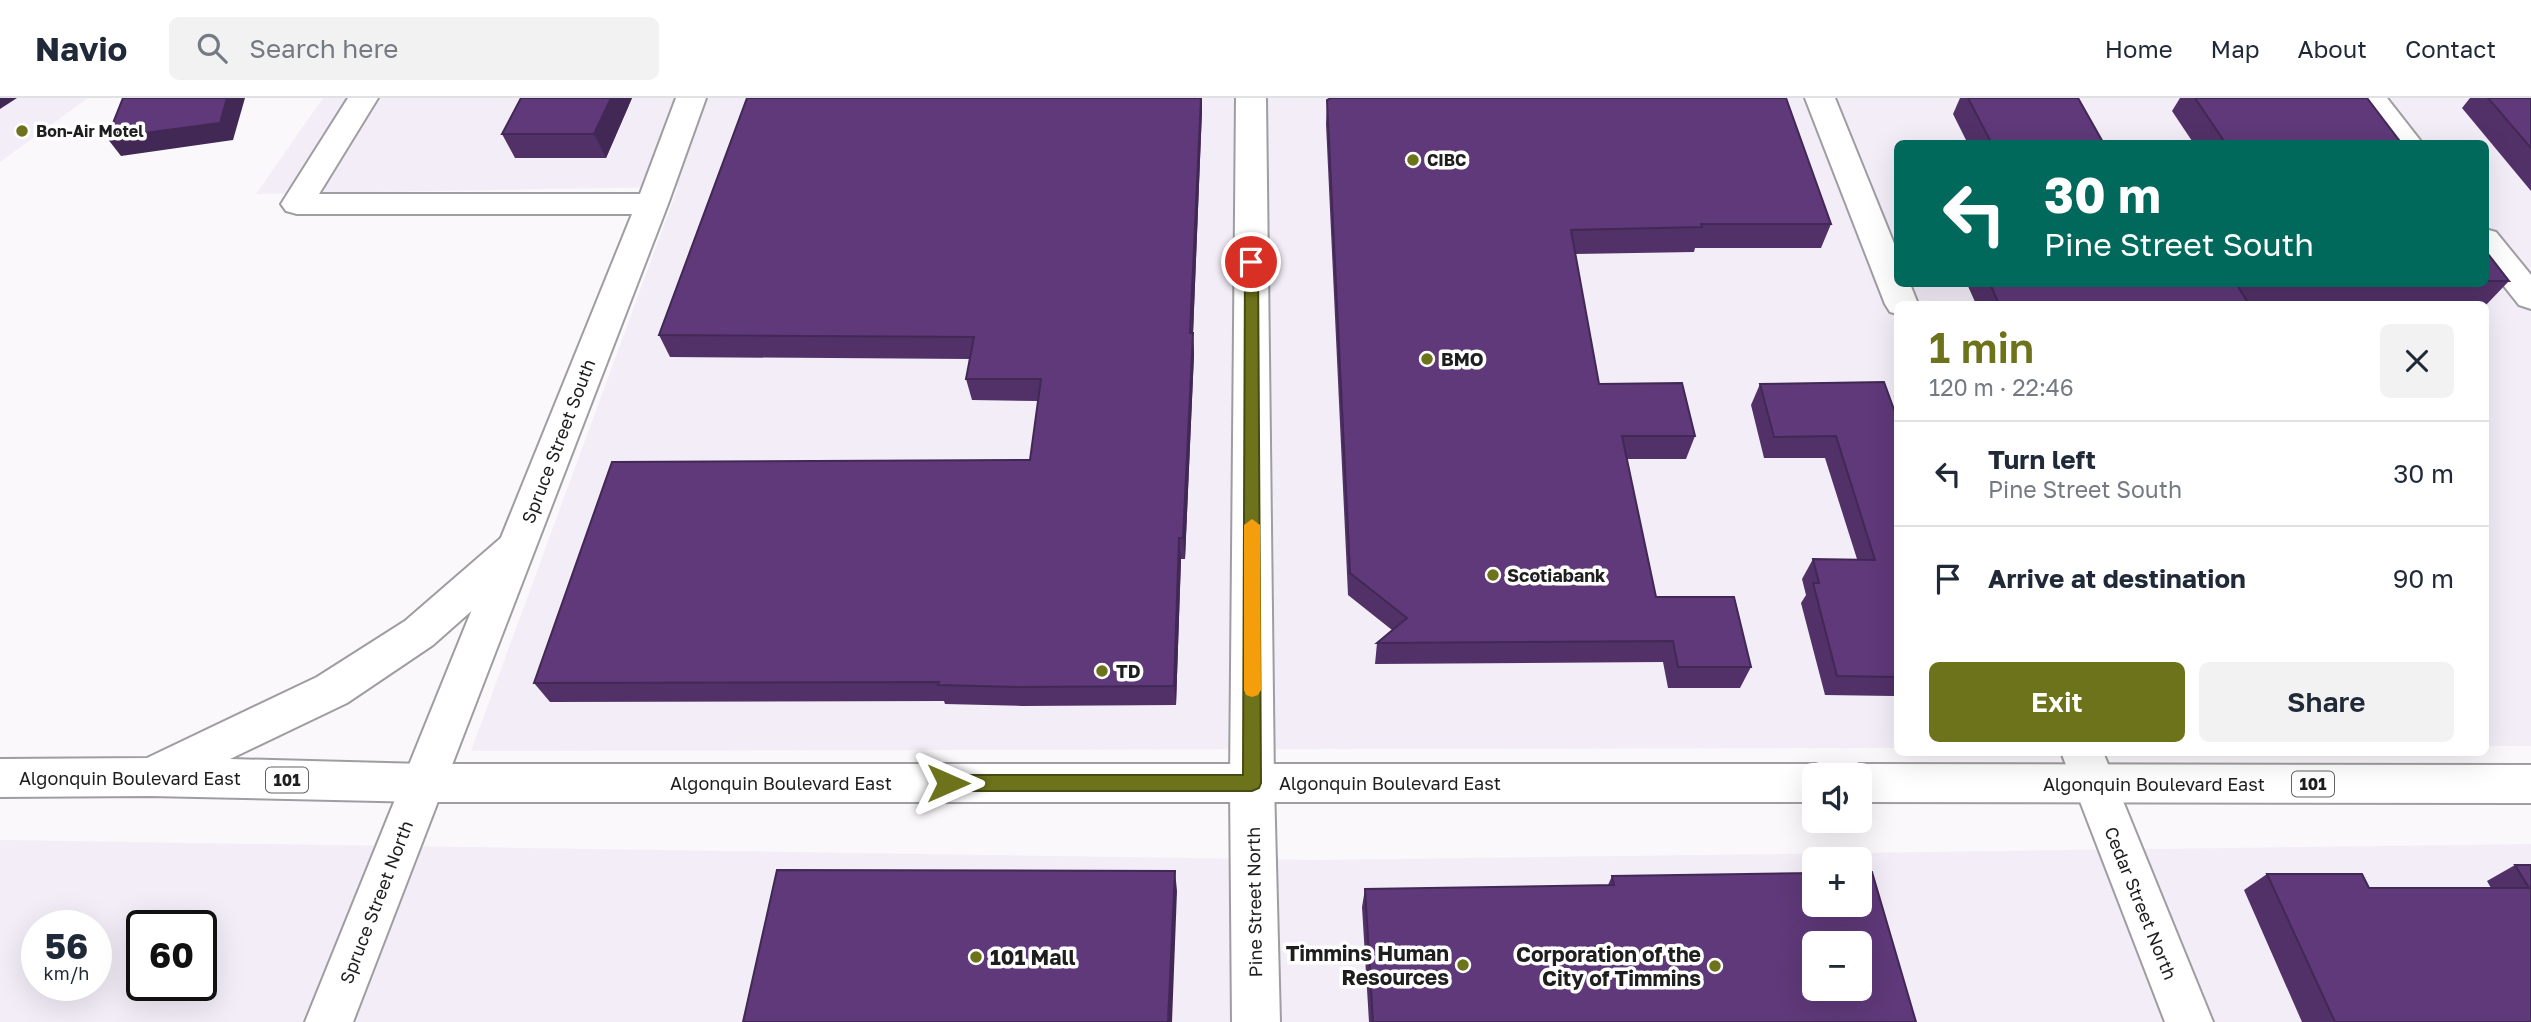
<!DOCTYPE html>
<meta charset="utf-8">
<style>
:root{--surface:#fff;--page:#f2f2f3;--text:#1f2937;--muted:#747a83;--line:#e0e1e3;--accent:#6d731b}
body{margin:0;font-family:"Golos Text",sans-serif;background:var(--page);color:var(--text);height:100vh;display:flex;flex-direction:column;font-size:26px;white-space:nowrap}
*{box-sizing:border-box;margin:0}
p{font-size:23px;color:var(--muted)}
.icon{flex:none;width:38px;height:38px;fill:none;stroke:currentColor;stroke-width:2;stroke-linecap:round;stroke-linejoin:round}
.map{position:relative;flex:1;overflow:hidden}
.side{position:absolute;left:1894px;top:203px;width:595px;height:455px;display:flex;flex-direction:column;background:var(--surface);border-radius:10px;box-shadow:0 7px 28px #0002}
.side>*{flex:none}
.guide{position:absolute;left:1894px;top:42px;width:595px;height:147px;border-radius:10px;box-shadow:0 7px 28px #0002;background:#00695c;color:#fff;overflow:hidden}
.buttons{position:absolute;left:1802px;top:665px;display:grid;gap:14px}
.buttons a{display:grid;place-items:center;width:70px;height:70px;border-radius:10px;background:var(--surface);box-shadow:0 7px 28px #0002;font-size:35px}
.speed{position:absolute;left:21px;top:812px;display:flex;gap:14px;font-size:35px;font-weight:700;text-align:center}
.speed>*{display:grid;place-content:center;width:91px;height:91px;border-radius:50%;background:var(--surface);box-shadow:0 7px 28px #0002;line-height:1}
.speed small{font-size:18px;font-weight:400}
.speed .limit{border:4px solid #111;border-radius:10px;background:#fff;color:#111}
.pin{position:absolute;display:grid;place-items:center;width:60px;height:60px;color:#fff;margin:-30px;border:4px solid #fff;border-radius:50%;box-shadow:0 2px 7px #0007}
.me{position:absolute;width:77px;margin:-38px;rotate:90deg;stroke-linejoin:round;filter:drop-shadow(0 0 5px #0008)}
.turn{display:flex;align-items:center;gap:24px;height:147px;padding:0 35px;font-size:32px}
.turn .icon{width:91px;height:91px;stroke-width:2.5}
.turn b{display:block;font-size:49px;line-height:60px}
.round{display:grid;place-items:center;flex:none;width:74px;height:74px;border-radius:10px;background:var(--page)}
.head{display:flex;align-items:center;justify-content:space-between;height:119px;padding:0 35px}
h1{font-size:42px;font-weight:600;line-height:52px;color:var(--accent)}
.action{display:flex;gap:14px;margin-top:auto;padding:14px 35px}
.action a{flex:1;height:80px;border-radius:10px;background:var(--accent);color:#fff;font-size:28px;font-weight:600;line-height:80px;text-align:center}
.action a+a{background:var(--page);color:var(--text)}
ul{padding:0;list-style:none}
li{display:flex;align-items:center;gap:21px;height:105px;padding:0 35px;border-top:2px solid var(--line)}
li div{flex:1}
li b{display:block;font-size:26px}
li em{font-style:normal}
header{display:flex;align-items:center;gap:42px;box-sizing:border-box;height:98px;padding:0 35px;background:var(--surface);border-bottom:2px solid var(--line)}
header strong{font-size:33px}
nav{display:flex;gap:38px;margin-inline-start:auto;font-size:24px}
.search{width:490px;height:63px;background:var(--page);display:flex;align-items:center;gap:18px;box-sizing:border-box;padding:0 24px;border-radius:10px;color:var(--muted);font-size:26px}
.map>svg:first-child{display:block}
</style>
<header>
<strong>Navio</strong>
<div class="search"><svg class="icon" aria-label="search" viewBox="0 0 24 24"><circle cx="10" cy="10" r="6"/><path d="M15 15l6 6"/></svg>Search here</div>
<nav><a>Home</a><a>Map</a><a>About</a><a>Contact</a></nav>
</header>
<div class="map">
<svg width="2531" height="924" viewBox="0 0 2531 924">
<rect width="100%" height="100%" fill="#faf8fb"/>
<!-- built -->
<g fill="#f3edf8" fill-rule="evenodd">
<polygon points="0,0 88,0 0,64"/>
<path d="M323 0H2531V648H2485V206H1897V650L471 653 678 89 256 96ZM1897 46H2485V186H1897Z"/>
<path d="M0 742 1316 762 2531 746V924H0ZM1815 761H1860V807H1815ZM37 828H96V887H37ZM142 828H201V887H142ZM1815 845H1860V891H1815Z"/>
</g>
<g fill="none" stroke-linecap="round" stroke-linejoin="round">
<!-- minor casing -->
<g stroke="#9f9da1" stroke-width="4">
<g id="minor">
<polygon points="348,0 378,0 319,96 640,96 676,0 706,0 668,106 353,924 305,924 632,116 297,116 286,113 281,106"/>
<polygon points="1236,0 1266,0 1274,685 1280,924 1232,924 1230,685"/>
<polygon points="1805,0 1835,0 1897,153 1897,186 1910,186 1918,206 1897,206 1897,216 1890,214 1885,206"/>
<polygon points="2357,0 2387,0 2423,46 2392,46"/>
<polygon points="2485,131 2496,134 2531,177 2531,211 2519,207 2485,164"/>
<polygon points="2061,654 2103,654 2213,924 2165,924"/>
</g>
</g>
<!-- major casing -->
<g stroke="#9f9da1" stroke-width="4">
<g id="major">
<polygon points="516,435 530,439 535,450 530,461 433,547 347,605 230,661 424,666 1815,666 1830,671 1833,677 1815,677 1815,704 424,704 150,698 0,699 0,661 147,660 317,579 405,523 502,439"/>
<polygon points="1860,666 2531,667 2531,705 1860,704 1860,677 1842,677 1845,671"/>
</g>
</g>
<!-- minor -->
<use href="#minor" fill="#fff" fill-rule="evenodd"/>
<!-- major -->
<use href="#major" fill="#fff" fill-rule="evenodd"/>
</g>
<!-- wall -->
<g fill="#523168">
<polygon points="632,0 606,60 515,60 502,36"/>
<polygon points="1960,0 1968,0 2104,46 1968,46 1953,16"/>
<polygon points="2180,0 2367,0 2402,46 2194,46 2172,13"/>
<polygon points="2470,0 2531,0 2531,93 2462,10"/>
<polygon points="1327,2 1831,126 1821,150 1695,150 1694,154 1575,156 1599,286 1695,338 1686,361 1627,361 1656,499 1751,569 1740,590 1668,590 1663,564 1375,566 1377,545 1392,532 1348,497 1326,26"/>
<polygon points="1202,12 1193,236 1194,256 1185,461 1181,461 1176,607 1023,608 945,606 944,603 550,604 534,585 1030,362 1038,303 972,302 966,281 970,261 670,259 659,237"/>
<polygon points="2485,152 2509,183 2486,207 1976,206 1967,186 2485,186"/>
<polygon points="1760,286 1897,320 1897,594 1894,598 1825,597 1801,505 1806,497 1802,481 1813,461 1857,461 1825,360 1764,360 1751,307"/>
<polygon points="2515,767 2531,767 2531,924 2302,924 2244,792 2267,776 2369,790 2491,790 2487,783"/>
<polygon points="1612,778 1916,924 1369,924 1362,809 1365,791 1608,787"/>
</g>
<!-- shaded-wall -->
<g fill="#422855">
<polygon points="0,0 17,0 0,11"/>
<polygon points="227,0 245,0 233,42 121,58 107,40"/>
<polygon points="611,0 632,0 606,60 594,36"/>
<polygon points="1201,0 1202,0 1202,12 1193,236 1194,256 1185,461 1183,440"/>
<polygon points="1179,440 1181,461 1176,607 1174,588"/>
<polygon points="1175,773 1177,793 1172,924 1168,924"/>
</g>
<!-- building -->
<g fill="#5f3979" stroke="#422855" stroke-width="2" fill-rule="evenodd">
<polygon points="123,0 227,0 220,25 107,40"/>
<polygon points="521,0 611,0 594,36 502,36"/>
<polygon points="747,0 1201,0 1190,235 1193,235 1183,440 1179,440 1174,588 1017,589 938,587 939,584 534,585 612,364 1030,362 1041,281 966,281 974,239 659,237"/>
<polygon points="1331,0 1786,0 1831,126 1701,126 1702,129 1571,132 1599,286 1682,285 1695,338 1622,338 1656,499 1734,499 1751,569 1678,569 1673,543 1377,545 1407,520 1350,475 1327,2"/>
<polygon points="1968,0 2078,0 2104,46 1992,46"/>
<polygon points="2195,0 2367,0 2402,46 2226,46"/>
<polygon points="2488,0 2531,0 2531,50"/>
<polygon points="2485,152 2509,183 2485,183"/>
<polygon points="1990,186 2346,186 2237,187 2249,206 1999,206"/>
<polygon points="1884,284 1897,320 1897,579 1837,578 1813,485 1819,485 1813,461 1875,462 1836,338 1774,339 1760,286"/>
<polygon points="2515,767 2531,767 2531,924 2335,924 2267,776 2362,776 2369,790 2529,790"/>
<polygon points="777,772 1175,773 1168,924 743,924"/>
<path d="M1860 774H1872L1916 924H1373L1365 791 1614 787 1612 778 1815 775V807H1860ZM1815 845H1860V891H1815Z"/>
</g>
<!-- route -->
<polygon fill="#6d731b" stroke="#474b12" stroke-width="2" points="1251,160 1258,164 1261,685 1259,690 1252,693 948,693 942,690 940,685 942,679 948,677 1243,677 1245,164"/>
<!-- slow -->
<polygon fill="#f59e0b" points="1252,421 1260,427 1261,592 1258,597 1252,599 1246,597 1244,592 1244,427"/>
<!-- markers -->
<g fill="#6d731b" stroke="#fff" stroke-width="2.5">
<circle cx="22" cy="33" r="7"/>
<circle cx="1413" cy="62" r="7"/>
<circle cx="1427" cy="261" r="7"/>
<circle cx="1493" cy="477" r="7"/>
<circle cx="1102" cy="573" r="7"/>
<circle cx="976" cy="859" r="7"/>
<circle cx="1463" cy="867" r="7"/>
<circle cx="1715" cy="868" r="7"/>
</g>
<g text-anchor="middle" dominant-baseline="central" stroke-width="7" stroke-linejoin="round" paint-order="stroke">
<!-- far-poi labels -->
<g font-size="16" font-weight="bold" fill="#1f1e1f" stroke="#fff" text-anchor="start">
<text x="36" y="33">Bon-Air Motel</text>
<text x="1427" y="62">CIBC</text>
</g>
<!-- shield labels -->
<g fill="#fff" stroke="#626262" stroke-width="2">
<rect x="266" y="669.5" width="42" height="25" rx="5"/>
<rect x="2292" y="673.5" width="42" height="25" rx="5"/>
</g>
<g font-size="16" font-weight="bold" fill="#1f1e1f">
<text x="287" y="682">101</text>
<text x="2313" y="686">101</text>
</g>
<!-- poi labels -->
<g font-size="18" font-weight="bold" fill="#1f1e1f" stroke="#fff" text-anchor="start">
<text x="1441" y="261">BMO</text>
<text x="1507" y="477">Scotiabank</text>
<text x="1116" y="573">TD</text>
</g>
<!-- street labels -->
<g font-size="18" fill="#1f1e1f" stroke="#fff">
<text transform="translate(558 343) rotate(-69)">Spruce Street South</text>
<text x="130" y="680">Algonquin Boulevard East</text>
<text x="781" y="685">Algonquin Boulevard East</text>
<text x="1390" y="685">Algonquin Boulevard East</text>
<text x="2154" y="686">Algonquin Boulevard East</text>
<text transform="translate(376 804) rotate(-69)">Spruce Street North</text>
<text transform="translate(1254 804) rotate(-91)">Pine Street North</text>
<text transform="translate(2141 805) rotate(68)">Cedar Street North</text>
</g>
<!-- near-poi labels -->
<g font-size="21" font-weight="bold" fill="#1f1e1f" stroke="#fff" text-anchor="end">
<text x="1449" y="855">Timmins Human<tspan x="1449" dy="24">Resources</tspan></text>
<text x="1701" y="856">Corporation of the<tspan x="1701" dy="24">City of Timmins</tspan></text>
<text x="990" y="859" text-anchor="start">101 Mall</text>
</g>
</g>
</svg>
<div class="buttons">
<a><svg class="icon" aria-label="sound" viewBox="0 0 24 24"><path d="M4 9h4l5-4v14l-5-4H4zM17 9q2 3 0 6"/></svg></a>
<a>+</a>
<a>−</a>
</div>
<div class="speed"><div>56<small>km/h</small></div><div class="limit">60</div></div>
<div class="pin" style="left:1251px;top:164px;background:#d93025"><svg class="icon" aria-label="arrive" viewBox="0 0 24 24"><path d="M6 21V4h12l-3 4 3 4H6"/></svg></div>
<svg class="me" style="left:948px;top:685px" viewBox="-20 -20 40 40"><path d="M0-17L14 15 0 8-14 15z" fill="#6d731b" stroke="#fff" stroke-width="4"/></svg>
<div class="guide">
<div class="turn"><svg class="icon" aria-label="left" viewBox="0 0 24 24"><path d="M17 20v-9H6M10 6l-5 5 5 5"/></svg><div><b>30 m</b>Pine Street South</div></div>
</div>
<section class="side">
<div class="head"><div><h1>1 min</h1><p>120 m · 22:46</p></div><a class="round"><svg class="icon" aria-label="close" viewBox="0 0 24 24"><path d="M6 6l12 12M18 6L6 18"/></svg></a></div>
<ul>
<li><svg class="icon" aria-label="left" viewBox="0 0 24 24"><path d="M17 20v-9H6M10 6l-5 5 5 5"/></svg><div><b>Turn left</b><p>Pine Street South</p></div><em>30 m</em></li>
<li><svg class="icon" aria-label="arrive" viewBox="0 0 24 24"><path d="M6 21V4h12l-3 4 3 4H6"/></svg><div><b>Arrive at destination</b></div><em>90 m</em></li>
</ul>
<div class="action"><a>Exit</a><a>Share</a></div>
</section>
</div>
